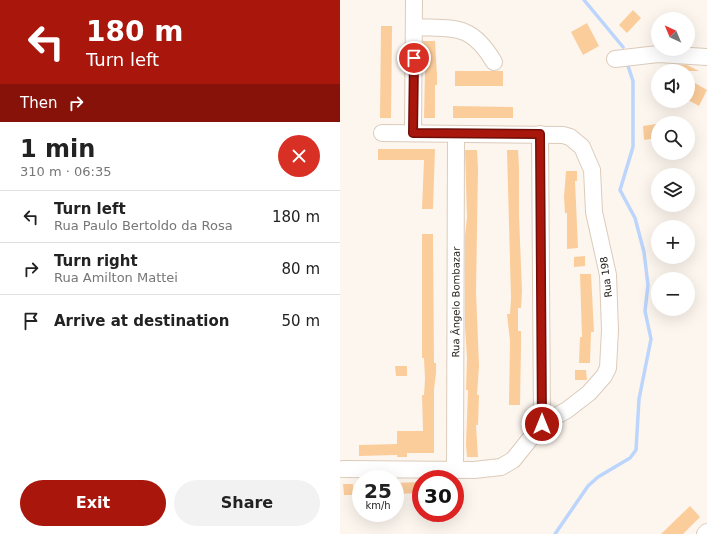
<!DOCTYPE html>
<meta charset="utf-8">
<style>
:root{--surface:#fff;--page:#f2f2f2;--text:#222;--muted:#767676;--line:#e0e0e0;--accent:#a9170c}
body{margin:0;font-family:"DejaVu Sans",sans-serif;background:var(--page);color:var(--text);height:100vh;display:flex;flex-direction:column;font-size:15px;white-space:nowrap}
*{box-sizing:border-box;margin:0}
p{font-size:13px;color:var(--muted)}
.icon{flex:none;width:22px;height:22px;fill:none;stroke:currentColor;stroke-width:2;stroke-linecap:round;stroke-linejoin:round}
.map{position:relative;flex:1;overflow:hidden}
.details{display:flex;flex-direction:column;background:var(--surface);width:340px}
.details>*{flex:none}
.top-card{background:#a9170c;color:#fff;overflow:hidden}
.needle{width:26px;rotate:316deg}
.controls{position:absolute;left:311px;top:12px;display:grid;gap:8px}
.controls a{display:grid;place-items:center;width:44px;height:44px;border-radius:50%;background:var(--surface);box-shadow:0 4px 16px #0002;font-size:20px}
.speed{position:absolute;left:12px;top:470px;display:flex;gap:8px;font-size:20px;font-weight:700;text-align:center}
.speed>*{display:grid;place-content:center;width:52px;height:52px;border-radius:50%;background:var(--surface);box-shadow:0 4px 16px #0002;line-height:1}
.speed small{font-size:10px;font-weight:400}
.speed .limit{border:6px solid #d22;background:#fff;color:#111}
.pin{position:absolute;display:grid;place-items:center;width:34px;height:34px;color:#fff;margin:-17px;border:2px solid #fff;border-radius:50%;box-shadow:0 1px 4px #0007}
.me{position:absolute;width:44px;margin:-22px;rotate:0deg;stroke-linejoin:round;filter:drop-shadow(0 0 3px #0008)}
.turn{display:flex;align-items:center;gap:14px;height:84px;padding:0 20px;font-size:18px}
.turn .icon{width:52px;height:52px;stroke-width:2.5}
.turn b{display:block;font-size:28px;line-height:34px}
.then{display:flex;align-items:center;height:38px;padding:0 20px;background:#0003;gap:8px;font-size:15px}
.round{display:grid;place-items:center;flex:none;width:42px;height:42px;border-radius:21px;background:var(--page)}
.overview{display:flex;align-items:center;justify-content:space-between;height:68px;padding:0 20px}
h1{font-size:24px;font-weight:600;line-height:30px}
.primary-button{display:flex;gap:8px;margin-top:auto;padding:8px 20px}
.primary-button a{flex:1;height:46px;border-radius:24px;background:var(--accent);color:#fff;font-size:16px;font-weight:600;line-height:46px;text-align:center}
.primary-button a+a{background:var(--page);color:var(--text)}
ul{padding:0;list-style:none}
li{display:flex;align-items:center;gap:12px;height:52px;padding:0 20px;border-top:1px solid var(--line)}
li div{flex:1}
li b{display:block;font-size:15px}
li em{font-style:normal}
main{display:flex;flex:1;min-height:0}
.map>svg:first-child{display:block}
</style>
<main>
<section class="details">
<div class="top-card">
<div class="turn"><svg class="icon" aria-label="left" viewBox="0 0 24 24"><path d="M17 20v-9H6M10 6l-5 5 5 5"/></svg><div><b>180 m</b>Turn left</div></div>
<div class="then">Then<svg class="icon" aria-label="right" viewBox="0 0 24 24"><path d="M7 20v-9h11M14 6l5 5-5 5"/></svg></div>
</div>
<div class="overview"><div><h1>1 min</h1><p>310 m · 06:35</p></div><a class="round" style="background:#d93025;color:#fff"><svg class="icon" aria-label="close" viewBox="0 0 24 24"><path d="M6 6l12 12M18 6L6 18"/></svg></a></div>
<ul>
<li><svg class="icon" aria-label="left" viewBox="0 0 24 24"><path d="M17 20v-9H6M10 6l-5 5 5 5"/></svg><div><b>Turn left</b><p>Rua Paulo Bertoldo da Rosa</p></div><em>180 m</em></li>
<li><svg class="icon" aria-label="right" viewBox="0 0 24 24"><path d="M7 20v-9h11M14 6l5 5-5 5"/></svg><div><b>Turn right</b><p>Rua Amilton Mattei</p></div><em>80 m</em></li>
<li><svg class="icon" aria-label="arrive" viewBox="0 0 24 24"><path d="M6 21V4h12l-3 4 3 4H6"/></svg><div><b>Arrive at destination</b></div><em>50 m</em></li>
</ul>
<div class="primary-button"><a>Exit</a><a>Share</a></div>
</section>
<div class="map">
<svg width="367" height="534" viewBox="0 0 367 534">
<rect width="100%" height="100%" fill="#fdf6ef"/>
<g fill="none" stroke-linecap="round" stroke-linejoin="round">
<!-- stream -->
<g stroke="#bcd5fd" stroke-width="3.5">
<polyline points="244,0 283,47"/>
<polyline points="215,534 248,486 258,477 290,458 296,450 299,399 311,339 305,311 308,285 304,252 295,218 280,190 293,147 293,81 288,66"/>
</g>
</g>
<!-- building -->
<g fill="#fbcd9b">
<polygon points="293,10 301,18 287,33 279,25"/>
<polygon points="247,23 259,46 243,55 231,32"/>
<polygon points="41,26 52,26 51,118 40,118"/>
<polygon points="83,41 95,41 97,75 97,85 95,85 95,118 84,118 85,70"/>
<polygon points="333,64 347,65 359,71 334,71"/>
<rect x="115" y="71" width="48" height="15"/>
<polygon points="348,79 367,90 359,106 348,100"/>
<polygon points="113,106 173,107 173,118 113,118"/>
<polygon points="316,124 317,138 304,140 303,126"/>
<polygon points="38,149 95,149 93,209 82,209 84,160 38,160"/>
<polygon points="125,150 137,150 138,169 136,292 139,366 137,395 139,395 138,425 136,425 138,457 127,457 126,444 128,390 126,390 127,358 125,327 125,235 127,218"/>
<polygon points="167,150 178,150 179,167 179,216 182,291 181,308 178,308 178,331 181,331 181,346 180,405 169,405 170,341 167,314 170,314 171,298"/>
<polygon points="226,171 237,171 237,181 235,181 238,248 227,249 227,213 225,213 224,197"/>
<polygon points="82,234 93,234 94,363 96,363 96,373 94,389 94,453 67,453 67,457 57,457 57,455 19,456 19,445 57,444 57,431 83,431 82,395 84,395 85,379 84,358 82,358"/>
<polygon points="245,256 245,266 234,267 234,257"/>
<polygon points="240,274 251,274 254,332 251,332 250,363 239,363 240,337 242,337"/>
<polygon points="55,366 67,366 67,376 56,376"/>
<polygon points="235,370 246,370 247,380 235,380"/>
<polygon points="80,482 80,493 55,494 55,483"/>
<polygon points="3,484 13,484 13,495 4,495"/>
<polygon points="350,506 360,517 343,534 321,534"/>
</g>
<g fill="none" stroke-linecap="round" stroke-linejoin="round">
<!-- minor casing -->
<g stroke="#dbcbbb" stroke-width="18">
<g id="minor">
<path d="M74 27C115 29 131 23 154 62"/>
<polyline points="275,59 318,54 367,57"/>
<polyline points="73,133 74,0"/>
<polyline points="200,134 202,424"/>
<polyline points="3,469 134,470 161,467 173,460 202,424 227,410 249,393 264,376 268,368 270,330 268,275 254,212 252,170 242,147 230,137 223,135 42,133"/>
<path id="s1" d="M115 470 116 134"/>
<polyline points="365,534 367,532"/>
</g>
</g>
<!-- minor -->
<use href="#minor" stroke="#fff" stroke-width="16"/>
</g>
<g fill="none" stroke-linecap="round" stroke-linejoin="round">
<!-- route casing -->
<g stroke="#6e0f08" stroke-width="10">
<polyline id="route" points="74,58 73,133 200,134 202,424"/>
</g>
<!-- route -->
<use href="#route" stroke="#a9170c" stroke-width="7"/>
</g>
<g text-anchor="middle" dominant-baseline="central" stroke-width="4" stroke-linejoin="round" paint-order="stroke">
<!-- street labels -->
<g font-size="10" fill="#201b15" stroke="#fff">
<text transform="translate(266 277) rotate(-97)">Rua 198</text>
<text stroke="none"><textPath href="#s1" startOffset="168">Rua Ângelo Bombazar</textPath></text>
</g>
</g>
</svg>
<div class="controls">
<a><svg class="needle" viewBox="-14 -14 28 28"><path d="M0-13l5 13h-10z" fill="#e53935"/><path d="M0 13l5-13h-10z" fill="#767676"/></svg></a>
<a><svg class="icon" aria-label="sound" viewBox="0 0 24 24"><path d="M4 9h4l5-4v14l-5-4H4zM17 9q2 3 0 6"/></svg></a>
<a><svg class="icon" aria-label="search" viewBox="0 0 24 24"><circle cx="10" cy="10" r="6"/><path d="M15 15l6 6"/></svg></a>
<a><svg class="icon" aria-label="layers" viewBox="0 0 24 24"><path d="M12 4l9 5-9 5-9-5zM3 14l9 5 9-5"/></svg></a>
<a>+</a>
<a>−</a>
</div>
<div class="speed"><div>25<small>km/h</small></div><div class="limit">30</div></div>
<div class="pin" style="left:74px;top:58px;background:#d93025"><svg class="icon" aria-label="arrive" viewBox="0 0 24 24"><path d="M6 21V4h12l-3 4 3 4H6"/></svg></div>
<svg class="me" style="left:202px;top:424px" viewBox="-20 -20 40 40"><circle r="17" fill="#a9170c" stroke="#fff" stroke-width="3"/><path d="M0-11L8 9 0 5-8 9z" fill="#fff"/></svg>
</div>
</main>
